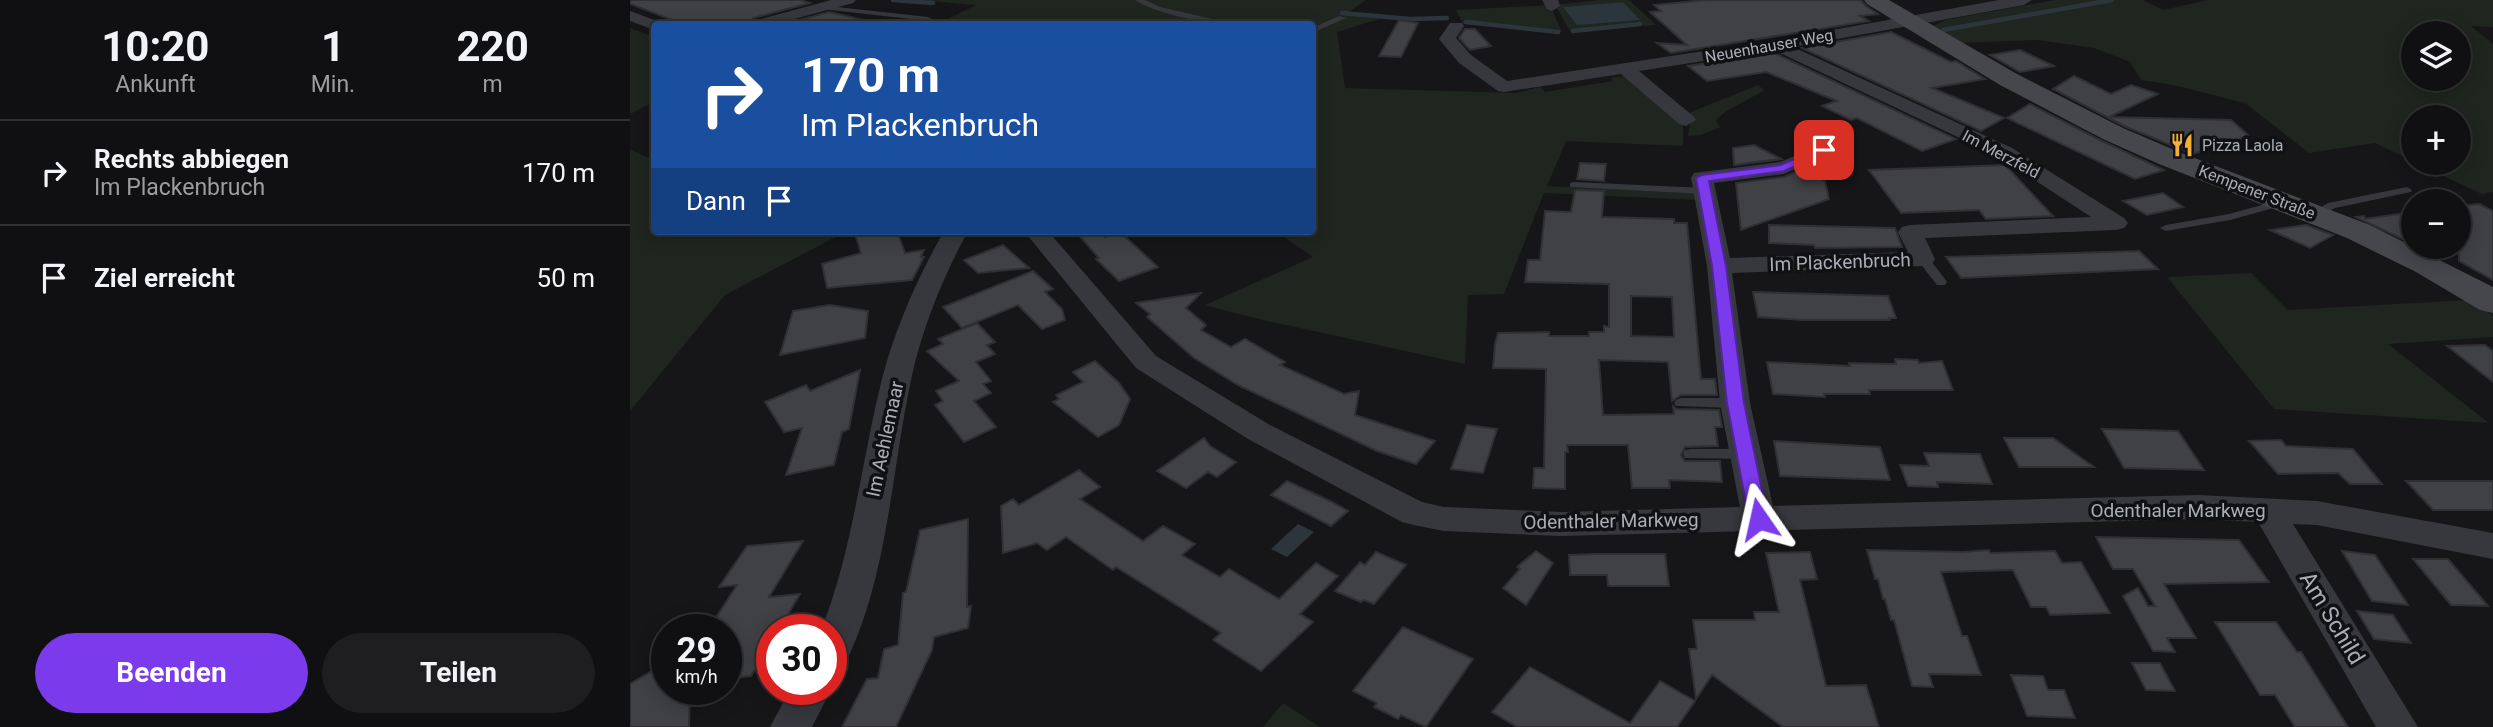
<!DOCTYPE html>
<html lang="de">
<meta charset="utf-8">
<style>
:root{--surface:#101012;--page:#1e1e20;--text:#f1f3f6;--muted:#9c9d9f;--line:#303032;--accent:#7c3aed}
body{margin:0;font-family:Roboto,sans-serif;background:var(--page);color:var(--text);height:100vh;display:flex;flex-direction:column;font-size:26px;white-space:nowrap}
*{box-sizing:border-box;margin:0}
p{font-size:23px;color:var(--muted)}
.icon{flex:none;width:38px;height:38px;fill:none;stroke:currentColor;stroke-width:2;stroke-linecap:round;stroke-linejoin:round}
.map{position:relative;flex:1;overflow:hidden}
.sheet{display:flex;flex-direction:column;background:var(--surface);width:630px}
.sheet>*{flex:none}
.guide{position:absolute;left:21px;top:21px;width:665px;height:214px;border-radius:7px;box-shadow:0 4px 18px #0003,0 0 0 2px var(--line);background:#1a4fa0;color:#fff;overflow:hidden}
.buttons{position:absolute;left:1771px;top:21px;display:grid;gap:14px}
.buttons a{display:grid;place-items:center;width:70px;height:70px;border-radius:50%;background:var(--surface);box-shadow:0 4px 18px #0003,0 0 0 2px var(--line);font-size:35px}
.speed{position:absolute;left:21px;top:614px;display:flex;gap:14px;font-size:35px;font-weight:700;text-align:center}
.speed>*{display:grid;place-content:center;width:91px;height:91px;border-radius:50%;background:var(--surface);box-shadow:0 4px 18px #0003,0 0 0 2px var(--line);line-height:1}
.speed small{font-size:18px;font-weight:400}
.speed .limit{border:10px solid #d22;background:#fff;color:#111}
.pin{position:absolute;display:grid;place-items:center;width:60px;height:60px;color:#fff;margin:-30px;border-radius:14px;box-shadow:0 4px 10px #0006}
.me{position:absolute;width:77px;margin:-38px;rotate:349deg;stroke-linejoin:round;filter:drop-shadow(0 0 5px #0008)}
.turn{display:flex;align-items:center;gap:24px;height:147px;padding:0 35px;font-size:32px}
.turn .icon{width:91px;height:91px;stroke-width:2.5}
.turn b{display:block;font-size:49px;line-height:60px}
.then{display:flex;align-items:center;height:66px;padding:0 35px;background:#0003;gap:14px;font-size:26px}
.eta{display:flex;justify-content:space-evenly;align-items:center;height:119px;text-align:center}
.eta b{font-size:42px;font-weight:700;line-height:49px}
.primary-button{display:flex;gap:14px;margin-top:auto;padding:14px 35px}
.primary-button a{flex:1;height:80px;border-radius:42px;background:var(--accent);color:#fff;font-size:28px;font-weight:700;line-height:80px;text-align:center}
.primary-button a+a{background:var(--page);color:var(--text)}
ul{padding:0;list-style:none}
li{display:flex;align-items:center;gap:21px;height:105px;padding:0 35px;border-top:2px solid var(--line)}
li div{flex:1}
li b{display:block;font-size:26px}
li em{font-style:normal}
main{display:flex;flex:1;min-height:0}
.map>svg:first-child{display:block}
</style>
<main>
<section class="sheet">
<div class="eta">
<div><b>10:20</b><p>Ankunft</p></div>
<div><b>1</b><p>Min.</p></div>
<div><b>220</b><p>m</p></div>
</div>
<ul>
<li><svg class="icon" aria-label="right" viewBox="0 0 24 24"><path d="M7 20v-9h11M14 6l5 5-5 5"/></svg><div><b>Rechts abbiegen</b><p>Im Plackenbruch</p></div><em>170 m</em></li>
<li><svg class="icon" aria-label="arrive" viewBox="0 0 24 24"><path d="M6 21V4h12l-3 4 3 4H6"/></svg><div><b>Ziel erreicht</b></div><em>50 m</em></li>
</ul>
<div class="primary-button"><a>Beenden</a><a>Teilen</a></div>
</section>
<div class="map">
<svg width="1863" height="727" viewBox="0 0 1863 727">
<rect width="100%" height="100%" fill="#161618"/>
<!-- green -->
<g fill="#1e261f" fill-rule="evenodd">
<polygon points="289,0 736,0 716,14 752,18 707,32 715,88 886,93 910,87 915,92 983,81 981,78 997,75 1053,123 1053,146 936,141 917,186 1066,193 1067,200 914,193 874,294 838,295 835,364 624,318 575,305 683,257 645,231 682,231 682,24 343,24 314,21 346,5"/>
<path d="M969 0H999L1026 25 940 31 925 5ZM993 2 1009 20 933 7H934Z"/>
<path d="M1425 0H1513L1533 10 1578 0H1863V27L1841 26 1863 44V192L1852 194 1786 163H1829V117H1783V161L1745 143 1679 153 1615 103 1544 85 1511 80 1500 62 1464 48 1407 40 1329 43 1303 26 1316 20ZM1783 33H1829V79H1783Z"/>
<polygon points="920,5 932,32 833,24 826,10"/>
<polygon points="0,28 24,37 24,102 0,114"/>
<path d="M1128 85 1134 90C1122 99 1092 110 1086 121L1090 127 1071 135 1058 136 1061 119 1056 114Z"/>
<polygon points="0,149 21,159 24,158 24,231 217,231 95,295 0,411"/>
<polygon points="1621,273 1658,310 1838,300 1863,315 1863,337 1758,344 1859,423 1644,409 1537,277"/>
<polygon points="653,703 690,727 633,727"/>
</g>
<!-- water -->
<g fill="#2c353c">
<polygon points="993,2 1010,20 947,25 933,7"/>
<polygon points="668,524 684,532 657,557 641,549"/>
</g>
<g fill="none" stroke-linecap="round" stroke-linejoin="round">
<!-- stream -->
<g stroke="#2c353c" stroke-width="4.5">
<polyline points="263,0 303,3"/>
<polyline points="712,13 780,19 817,18"/>
<polyline points="836,22 928,32"/>
<polyline points="1313,30 1482,0"/>
<polyline points="943,31 1010,24"/>
</g>
</g>
<!-- building -->
<g fill="#404145" stroke="#303034" stroke-width="2" fill-rule="evenodd">
<polygon points="0,0 170,0 180,3 123,18 119,24 53,24 0,4"/>
<polygon points="1076,0 1231,0 1236,6 1248,14 1230,16 1239,21 1041,53 1027,43 1057,45 1020,12 1031,11 1024,5"/>
<polygon points="199,12 234,20 233,24 154,24"/>
<polygon points="769,20 788,23 771,57 749,56"/>
<polygon points="835,29 845,29 861,46 840,50 829,38"/>
<polygon points="1261,32 1321,62 1326,61 1355,79 1302,88 1374,118 1351,131 1172,48"/>
<polygon points="1390,50 1424,66 1390,72 1360,55"/>
<polygon points="1144,53 1326,139 1292,151 1227,118 1221,120 1192,106 1207,101 1136,72 1077,81 1058,66"/>
<polygon points="1444,76 1481,94 1501,85 1528,94 1479,117 1601,120 1618,135 1589,149 1584,147 1563,154 1494,126 1423,89"/>
<polygon points="1400,104 1472,141 1534,170 1505,179 1377,118"/>
<polygon points="1124,145 1151,159 1104,165 1103,148"/>
<polygon points="950,163 976,164 974,181 947,179"/>
<polygon points="1375,165 1423,216 1356,219 1349,210 1271,213 1239,170"/>
<polygon points="1172,169 1195,181 1199,199 1111,230 1106,183 1154,177"/>
<path d="M945 190 974 191 972 217 1044 219V223H1057L1071 379H1085L1087 395H1051L1042 401 1038 362 969 360 973 415 1044 414 1043 406 1046 409 1089 410 1092 427H1085L1088 446 1055 447 1051 455 1055 461H1090L1092 482 1039 480 1040 488H1002L998 445H937L938 452H935V489L903 488 904 468H914L916 369 863 368 865 344 868 333 919 332V336H959V332H974V326L979 327V284L895 282 898 260H910L915 211 941 212ZM1001 296 1042 297 1044 337 1001 336Z"/>
<polygon points="1533,193 1553,207 1517,215 1493,201"/>
<polygon points="1849,204 1863,211 1863,280 1829,261 1829,206"/>
<polygon points="1783,212 1783,244 1726,217 1734,216 1735,219"/>
<polygon points="1139,225 1265,228 1272,247 1185,248 1184,245 1139,243"/>
<polygon points="1676,225 1703,235 1680,248 1640,230"/>
<polygon points="235,231 267,231 275,253 294,250 291,257 294,257 282,280 197,288 192,264 231,253 225,234"/>
<polygon points="445,231 470,231 475,237 490,232 528,267 489,281 466,259 469,258"/>
<polygon points="373,245 399,268 348,273 334,260"/>
<polygon points="1509,251 1528,269 1331,278 1316,257"/>
<polygon points="403,271 423,289 415,292 432,309 435,320 412,329 388,305 332,328 313,307"/>
<polygon points="1123,292 1258,296 1266,318 1259,318 1260,320 1172,320 1128,317"/>
<polygon points="571,293 556,308 576,325 571,330 601,347 615,339 655,362 650,365 714,394 729,391 725,415 805,441 786,464 747,451 608,385 564,358 517,317 520,314 506,303"/>
<polygon points="200,305 238,311 235,338 150,355 163,311"/>
<polygon points="347,323 365,342 357,345 365,354 346,362 361,381 353,384 361,393 344,401 366,427 334,442 305,405 313,401 306,391 329,381 297,351 313,344 308,339"/>
<polygon points="1855,345 1863,351 1863,382 1817,346"/>
<polygon points="1265,359 1288,360 1289,363 1312,361 1323,390 1239,390 1240,394 1194,394 1195,397 1143,394 1137,362 1220,366 1219,363 1266,364"/>
<polygon points="465,361 489,383 500,399 489,425 468,437 423,402 429,399 426,395 453,382 443,372"/>
<polygon points="230,370 219,429 212,432 204,465 156,475 172,428 154,432 135,402 176,385 180,391"/>
<polygon points="837,425 867,429 853,473 821,469"/>
<polygon points="1472,429 1548,431 1574,470 1494,468"/>
<polygon points="574,438 580,446 606,462 587,477 578,472 556,488 527,471"/>
<polygon points="1374,438 1423,438 1464,467 1389,467"/>
<polygon points="1651,440 1656,446 1723,449 1752,484 1720,484 1708,473 1648,474 1619,441"/>
<polygon points="1144,441 1250,447 1260,480 1150,476"/>
<polygon points="1294,453 1350,454 1362,484 1307,482 1308,487 1278,486 1270,465 1299,466"/>
<polygon points="449,470 470,487 450,499 513,541 533,526 565,544 552,555 590,577 599,569 649,599 686,563 708,576 670,614 683,622 631,671 583,640 591,633 486,567 483,570 436,537 417,550 407,543 373,553 371,506 383,499 389,505"/>
<polygon points="657,481 700,501 718,511 701,526 641,495"/>
<polygon points="1776,481 1863,481 1863,510 1803,510"/>
<polygon points="338,519 337,607 341,606 338,628 304,637 302,650 266,727 212,727 237,679 248,678 254,649 268,645 273,593 276,592 290,530"/>
<polygon points="1466,537 1609,540 1639,582 1534,584 1566,638 1537,638 1545,652 1523,651 1493,596 1508,588 1518,606 1525,606 1503,569 1483,569"/>
<polygon points="173,541 139,597 170,594 149,630 142,630 142,642 121,676 96,679 96,624 81,625 107,585 89,587 117,546"/>
<polygon points="1237,550 1333,552 1359,550 1360,553 1425,551 1432,563 1451,562 1480,613 1420,615 1416,607 1401,607 1383,570 1311,572 1332,636 1337,636 1351,675 1299,674 1303,687 1282,686 1264,620 1261,620 1255,599 1253,599 1248,579 1245,579"/>
<polygon points="906,551 923,563 896,605 873,588 890,569 887,567"/>
<polygon points="1712,551 1745,555 1778,605 1742,601"/>
<polygon points="746,552 776,565 744,604 734,600 731,602 705,591 730,562 735,565"/>
<polygon points="1180,552 1187,579 1170,580 1196,686 1236,685 1249,727 1153,727 1082,675 1066,699 1059,649 1067,649 1063,620 1125,620 1124,612 1149,612 1136,553"/>
<polygon points="966,554 1035,554 1039,586 978,586 977,575 940,575 939,555"/>
<polygon points="1783,559 1818,559 1858,606 1821,605"/>
<polygon points="1727,611 1763,615 1781,643 1744,639"/>
<polygon points="1585,622 1646,622 1667,652 1671,652 1718,727 1665,727 1645,695 1630,695"/>
<polygon points="773,627 843,659 796,727 771,715 768,719 744,707 747,703 723,691"/>
<polygon points="37,662 37,690 60,690 59,727 0,727 0,684"/>
<polygon points="1502,663 1530,663 1545,691 1516,690"/>
<polygon points="900,667 1000,723 1030,681 1065,701 1047,727 887,727 862,712"/>
<polygon points="1381,675 1413,676 1418,690 1434,690 1445,718 1397,716"/>
</g>
<g fill="none" stroke-linecap="round" stroke-linejoin="round">
<!-- service -->
<g fill="#37383d" fill-rule="evenodd">
<path d="M505 0H515L530 7 604 24C581 26 524 13 505 0Z"/>
<polygon points="189,5 298,17 302,19 298,21 192,9 188,7"/>
<polygon points="709,16 716,18 682,33 682,28"/>
<polygon points="944,182 1074,188 1079,191 1074,194 940,187 940,183"/>
<polygon points="1777,187 1782,190 1781,192 1705,208 1686,217 1680,214 1698,203"/>
<polygon points="1654,199 1658,200 1658,204 1600,220 1536,231 1530,228 1536,225 1599,214"/>
<polygon points="1293,255 1297,256 1315,279 1317,282 1315,285 1307,285 1289,262 1287,259 1289,256"/>
<polygon points="1051,398 1105,398 1112,403 1105,408 1046,406 1044,403 1046,400"/>
<polygon points="1061,449 1116,449 1122,450 1124,454 1122,458 1116,459 1055,458 1053,454 1055,450"/>
</g>
<!-- minor -->
<g fill="#37383d" fill-rule="evenodd">
<polygon points="201,0 226,0 223,3 146,24 122,24 124,21"/>
<polygon points="912,0 928,0 930,6 922,11 917,9"/>
<polygon points="1369,0 1402,0 1394,5 1163,47 1382,148 1494,218 1498,223 1494,228 1486,230 1295,238 1305,259 1302,264 1293,266 1102,273 1120,403 1143,506 1569,495 1687,501 1863,533 1863,559 1687,525 1663,524 1788,727 1746,727 1628,522 1569,519 932,536 814,531 784,525 772,522 618,439 506,368 394,231 418,231 526,356 640,425 792,502 814,507 932,512 1110,507 1090,403 1077,266 1061,178 1064,173 1150,162 1194,144 1201,146 1204,150 1201,154 1154,174 1084,183 1100,258 1278,252 1268,232 1272,227 1280,225 1461,217 1368,156 1144,50 1009,71 1063,116 1066,120 1056,126 1049,124 991,74 874,92 868,91 829,63 809,39 820,23 832,23 834,26 826,38 841,55 877,81 1146,40"/>
<polygon points="0,11 30,22 32,24 24,24 24,30 0,21"/>
<path d="M314 231H338C313 277 292 328 281 380 261 474 258 577 215 664L201 669V630H191C223 550 231 463 252 379 265 328 288 277 314 231Z"/>
<polygon points="160,690 201,690 182,727 140,727"/>
</g>
<!-- secondary -->
<polygon fill="#45474d" fill-rule="evenodd" points="1234,0 1259,0 1387,74 1493,128 1549,152 1740,225 1863,287 1863,313 1850,310 1786,272 1717,238 1529,164 1473,139 1370,85 1237,4"/>
</g>
<!-- route -->
<polygon fill="#7c3aed" stroke="#51269a" stroke-width="2" points="1194,146 1200,150 1198,152 1154,171 1079,181 1096,266 1114,403 1138,519 1135,524 1122,524 1119,519 1097,403 1082,266 1066,178 1072,175 1151,165"/>
<!-- icons -->
<defs>
<g id="restaurant-bare" transform="scale(1.89)"><path d="M-5-6h1v4h1v-4h1v4h1v-4h1v5L-1.5 .5V6h-2V.5L-5-1ZM5-6V6H3V1.5H1.5Q1.5-4 5-6Z" fill="#f2b134" stroke="#111113" stroke-width="2.5" paint-order="stroke"/></g>
</defs>
<g fill-rule="evenodd">
<use href="#restaurant-bare" x="1552" y="145"/>
</g>
<g text-anchor="middle" dominant-baseline="central" stroke-width="7" stroke-linejoin="round" paint-order="stroke">
<!-- far-street labels -->
<g font-size="16" fill="#a8adb8" stroke="#111113">
<text transform="translate(1139 46) rotate(-10)">Neuenhauser Weg</text>
<text transform="translate(1371 154) rotate(28)">Im Merzfeld</text>
<text transform="translate(1627 192) rotate(21)">Kempener Straße</text>
</g>
<!-- far-poi labels -->
<g font-size="16" fill="#a8adb8" stroke="#111113" text-anchor="start">
<text x="1572" y="145">Pizza Laola</text>
</g>
<!-- street labels -->
<g font-size="19" fill="#a8adb8" stroke="#111113">
<text transform="translate(1210 262) rotate(-2)">Im Plackenbruch</text>
<text transform="translate(255 439) rotate(-78)">Im Aehlemaar</text>
<text x="1548" y="510">Odenthaler Markweg</text>
<text transform="translate(981 521) rotate(-1)">Odenthaler Markweg</text>
</g>
<!-- near-street labels -->
<g font-size="23" fill="#a8adb8" stroke="#111113">
<text transform="translate(1702 618) rotate(59)">Am Schild</text>
</g>
</g>
</svg>
<div class="buttons">
<a><svg class="icon" aria-label="layers" viewBox="0 0 24 24"><path d="M12 4l9 5-9 5-9-5zM3 14l9 5 9-5"/></svg></a>
<a>+</a>
<a>−</a>
</div>
<div class="speed"><div>29<small>km/h</small></div><div class="limit">30</div></div>
<div class="pin" style="left:1194px;top:150px;background:#d93025"><svg class="icon" aria-label="arrive" viewBox="0 0 24 24"><path d="M6 21V4h12l-3 4 3 4H6"/></svg></div>
<svg class="me" style="left:1129px;top:519px" viewBox="-20 -20 40 40"><path d="M0-17L14 15 0 8-14 15z" fill="#7c3aed" stroke="#fff" stroke-width="4"/></svg>
<div class="guide">
<div class="turn"><svg class="icon" aria-label="right" viewBox="0 0 24 24"><path d="M7 20v-9h11M14 6l5 5-5 5"/></svg><div><b>170 m</b>Im Plackenbruch</div></div>
<div class="then">Dann<svg class="icon" aria-label="arrive" viewBox="0 0 24 24"><path d="M6 21V4h12l-3 4 3 4H6"/></svg></div>
</div>
</div>
</main>
